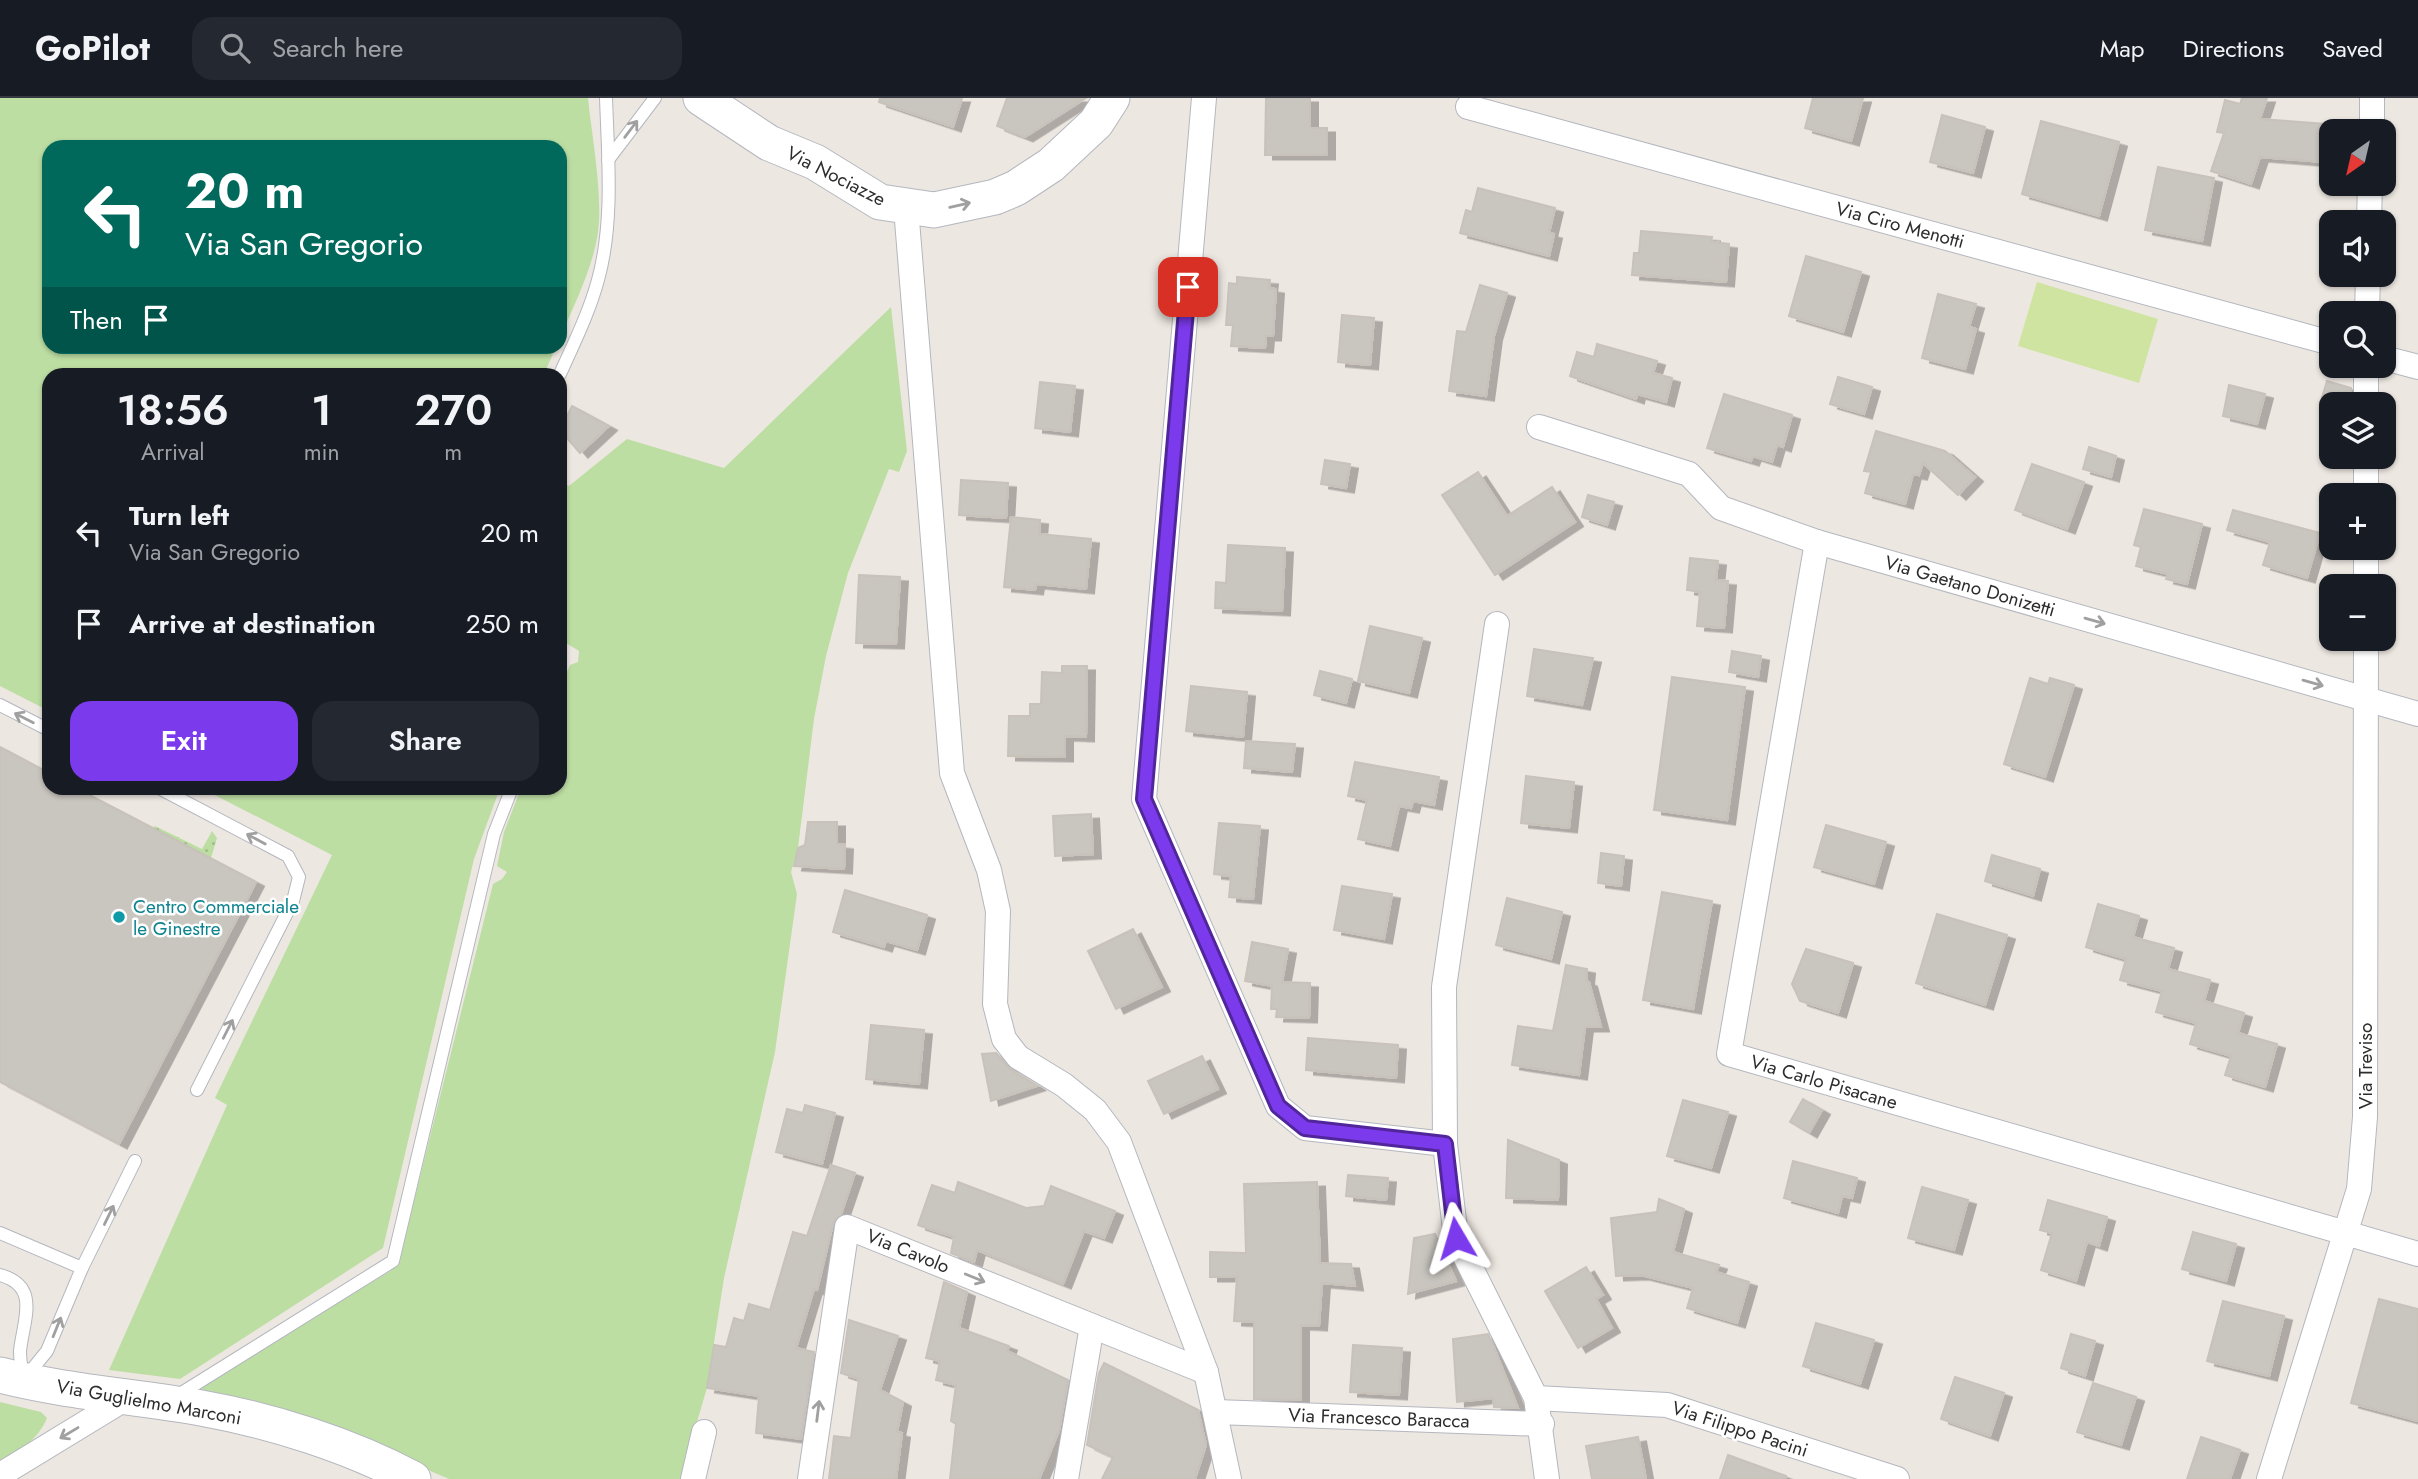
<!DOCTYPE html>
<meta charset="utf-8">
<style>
:root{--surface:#171b24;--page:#242831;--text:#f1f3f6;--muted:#9ea1a6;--line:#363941;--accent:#7c3aed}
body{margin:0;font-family:Jost,sans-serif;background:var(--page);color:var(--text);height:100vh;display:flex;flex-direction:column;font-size:26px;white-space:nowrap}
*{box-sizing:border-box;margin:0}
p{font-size:23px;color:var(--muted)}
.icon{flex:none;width:38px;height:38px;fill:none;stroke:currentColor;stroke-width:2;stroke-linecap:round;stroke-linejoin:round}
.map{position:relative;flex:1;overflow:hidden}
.drawer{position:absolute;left:42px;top:270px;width:525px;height:427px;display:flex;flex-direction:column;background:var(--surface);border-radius:21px;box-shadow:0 2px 5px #0004}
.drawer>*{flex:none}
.guide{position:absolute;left:42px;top:42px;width:525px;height:214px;border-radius:21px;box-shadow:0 2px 5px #0004;background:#00695c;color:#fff;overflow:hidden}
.needle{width:46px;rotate:214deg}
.tools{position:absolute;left:2319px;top:21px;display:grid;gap:14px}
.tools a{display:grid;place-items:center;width:77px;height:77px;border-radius:14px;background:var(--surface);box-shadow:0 2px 5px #0004;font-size:35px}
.pin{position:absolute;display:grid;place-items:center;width:60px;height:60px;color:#fff;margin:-30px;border-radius:14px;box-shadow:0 4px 10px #0006}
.me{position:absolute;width:77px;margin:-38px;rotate:353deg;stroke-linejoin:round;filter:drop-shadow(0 0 5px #0008)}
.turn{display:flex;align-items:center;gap:24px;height:147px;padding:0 28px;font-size:32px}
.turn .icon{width:91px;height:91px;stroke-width:2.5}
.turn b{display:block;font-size:49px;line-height:60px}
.then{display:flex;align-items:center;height:66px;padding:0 28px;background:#0003;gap:14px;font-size:26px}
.eta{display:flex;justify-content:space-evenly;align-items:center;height:119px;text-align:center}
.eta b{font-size:42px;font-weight:600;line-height:49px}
.cta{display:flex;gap:14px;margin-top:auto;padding:14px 28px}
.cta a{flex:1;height:80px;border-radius:21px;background:var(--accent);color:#fff;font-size:28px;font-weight:600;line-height:80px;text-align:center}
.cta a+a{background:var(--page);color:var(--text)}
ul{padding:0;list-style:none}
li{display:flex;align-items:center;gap:21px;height:91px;padding:0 28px}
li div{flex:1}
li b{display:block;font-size:26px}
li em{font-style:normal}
header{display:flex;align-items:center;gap:42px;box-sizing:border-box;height:98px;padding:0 35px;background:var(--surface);border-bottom:2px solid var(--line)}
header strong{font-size:33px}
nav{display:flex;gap:38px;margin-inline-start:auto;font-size:24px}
.search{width:490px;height:63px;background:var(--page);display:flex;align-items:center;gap:18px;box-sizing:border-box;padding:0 24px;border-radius:21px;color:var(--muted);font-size:26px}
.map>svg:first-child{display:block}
</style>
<header>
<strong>GoPilot</strong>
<div class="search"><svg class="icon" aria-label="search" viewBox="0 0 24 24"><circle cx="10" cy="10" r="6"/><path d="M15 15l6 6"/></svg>Search here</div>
<nav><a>Map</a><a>Directions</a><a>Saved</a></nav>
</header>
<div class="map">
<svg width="2418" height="1381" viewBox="0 0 2418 1381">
<defs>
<pattern id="garden-dots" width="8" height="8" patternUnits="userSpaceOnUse" patternTransform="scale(1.75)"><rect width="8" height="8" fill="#bddea3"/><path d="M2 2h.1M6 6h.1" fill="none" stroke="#a3bf8d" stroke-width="1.8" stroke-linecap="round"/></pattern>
<filter id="shadow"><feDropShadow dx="8" dy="4.5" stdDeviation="0" flood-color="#0004"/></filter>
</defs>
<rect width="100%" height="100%" fill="#ede7e1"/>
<!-- grass -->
<g fill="#bddea3">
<path d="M0 0H588C592 39 603 97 598 134 593 170 574 207 560 240V49H49V248L556 249 544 276H49V613L0 588Z"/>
<polygon points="891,209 907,353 899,374 889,371 848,475 826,558 814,621 798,750 791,774 797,796 775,954 724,1180 707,1290 680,1381 449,1381 321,1326 201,1292 207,1283 392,1172 400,1159 493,786 502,781 507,774 497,768 504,734 521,690 560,690 560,589 570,567 578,564 579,553 561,542 560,537 560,383 569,388 627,341 724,370"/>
<polygon points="201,690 500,690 474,761 383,1150 180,1281 109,1272 227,1007 215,1000 332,757"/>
<path d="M0 1304 41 1314 47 1320C38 1342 19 1353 0 1365Z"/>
</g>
<!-- garden -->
<polygon fill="url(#garden-dots)" points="155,728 202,751 212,733 217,740 211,760 153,730"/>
<!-- pitch -->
<polygon fill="#cee4a0" points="2037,184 2158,221 2139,285 2018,248"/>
<!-- building -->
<g fill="#c9c5bf" stroke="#c8c2bb" stroke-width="2" filter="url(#shadow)">
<polygon points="880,0 962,0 953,29 879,4"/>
<polygon points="1007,0 1086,0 1025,39 997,28"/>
<polygon points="1266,0 1310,0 1310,30 1327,30 1327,57 1265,57"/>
<polygon points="1813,0 1863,0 1851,43 1805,30"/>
<polygon points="2242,0 2267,0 2260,21 2326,26 2322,64 2260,59 2251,86 2211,73 2224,35 2217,34 2225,2 2240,6"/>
<polygon points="1942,17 1985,29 1973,75 1930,64"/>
<polygon points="2041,23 2119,44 2099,118 2022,96"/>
<polygon points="2158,69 2214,80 2202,143 2145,132"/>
<polygon points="1478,90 1555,110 1549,135 1554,136 1549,158 1460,135 1466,112 1472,114"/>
<polygon points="1641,133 1712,139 1711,144 1729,146 1726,184 1632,177 1634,155 1639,155"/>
<polygon points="1806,158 1861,174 1843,234 1789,218"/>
<polygon points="1237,179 1270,182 1269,190 1276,191 1273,238 1266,238 1265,250 1231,248 1233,227 1226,227 1229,185 1237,186"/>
<polygon points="1480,187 1507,195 1494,238 1486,298 1449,293 1457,233 1466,234"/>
<polygon points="1938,196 1976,206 1969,229 1976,231 1965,271 1922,260"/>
<polygon points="1342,217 1374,220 1370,267 1338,264"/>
<polygon points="1597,246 1657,263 1653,275 1672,280 1666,304 1637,296 1636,301 1570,278 1577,254 1594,259"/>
<polygon points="1838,279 1872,289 1864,316 1830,306"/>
<polygon points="2327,283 2351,290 2351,306 2320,306"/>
<polygon points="1040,284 1075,288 1070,334 1035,330"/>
<polygon points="2229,287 2265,296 2257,326 2223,318"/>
<polygon points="1724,296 1792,317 1783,349 1777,347 1772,364 1753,358 1751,363 1707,350"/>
<polygon points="572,308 609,328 580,355 560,332"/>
<polygon points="1876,333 1945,353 1975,379 1958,397 1923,365 1919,377 1913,376 1905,406 1865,395 1871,374 1864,373"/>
<polygon points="2089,349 2116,358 2111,379 2083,371"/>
<polygon points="1325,362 1350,366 1346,390 1321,386"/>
<polygon points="2032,366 2084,384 2067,431 2015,412"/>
<polygon points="1478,374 1507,418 1552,389 1575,424 1495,477 1442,397"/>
<polygon points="961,382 1008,385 1006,420 959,417"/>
<polygon points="1588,397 1614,404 1607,427 1582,419"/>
<polygon points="2144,411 2202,426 2187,486 2166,481 2168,476 2136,468 2141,449 2134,447"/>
<polygon points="2233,412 2320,435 2307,480 2263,467 2270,444 2227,432"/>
<polygon points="1011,419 1040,422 1039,436 1091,441 1086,491 1036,486 1035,492 1004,489"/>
<polygon points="1228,447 1285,450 1282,513 1215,510 1216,484 1226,485"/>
<polygon points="1690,460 1718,463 1716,482 1728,483 1724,530 1697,528 1700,494 1687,492"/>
<polygon points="859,477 900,479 896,546 856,545"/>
<polygon points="1370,528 1422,540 1409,595 1358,583"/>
<polygon points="1534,551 1593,560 1582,607 1527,598"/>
<polygon points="1732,553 1761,558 1758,579 1729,574"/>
<polygon points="1062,568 1087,568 1086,639 1065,638 1065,659 1008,658 1009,618 1030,618 1030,606 1041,606 1042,574 1062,575"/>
<polygon points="1320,573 1352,581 1346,605 1314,597"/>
<polygon points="1672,579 1745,589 1727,722 1654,712"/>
<polygon points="2030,580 2048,586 2050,580 2074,587 2045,679 2004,666"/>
<polygon points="1191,588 1247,594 1243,639 1186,633"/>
<polygon points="1246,643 1295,646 1292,674 1244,670"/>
<polygon points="0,649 49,675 49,690 76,690 256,784 119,1046 0,984"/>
<polygon points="1355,664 1439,679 1434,707 1413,703 1411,710 1399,708 1390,748 1358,741 1367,702 1348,698"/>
<polygon points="1526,678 1574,684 1569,730 1521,725"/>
<polygon points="1091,716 1093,756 1055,758 1053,718"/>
<polygon points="808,724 837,724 837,746 845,747 844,771 794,768 798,750 805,747"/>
<polygon points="1219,725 1260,728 1253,801 1229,799 1231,778 1214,776"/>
<polygon points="1826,727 1886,744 1874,786 1814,769"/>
<polygon points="1601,755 1624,758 1621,788 1598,785"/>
<polygon points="1992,757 2040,771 2033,798 1985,783"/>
<polygon points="1342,788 1392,796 1384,841 1334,832"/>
<polygon points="845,792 927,817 917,852 886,843 884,849 833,834"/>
<polygon points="1662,794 1712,803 1693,911 1643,902"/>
<polygon points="1507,800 1562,814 1551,861 1496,847"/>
<polygon points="2098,806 2139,818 2133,839 2174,850 2168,871 2210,882 2204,903 2244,915 2238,935 2277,946 2265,989 2225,977 2231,958 2190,946 2196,925 2156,914 2162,893 2120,882 2126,861 2086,849"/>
<polygon points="1937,816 2007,837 1985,907 1916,885"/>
<polygon points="1133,831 1162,889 1116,911 1088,853"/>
<polygon points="1252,844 1288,851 1282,884 1310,885 1309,920 1276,919 1277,911 1271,911 1272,888 1245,883"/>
<polygon points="1806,851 1853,865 1838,915 1800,903 1792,886"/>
<polygon points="1566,867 1587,871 1586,883 1589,884 1601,929 1585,929 1579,977 1512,967 1518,928 1553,933"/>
<polygon points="871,927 924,932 919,986 866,981"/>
<polygon points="1308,940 1398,947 1396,980 1306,972"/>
<polygon points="996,955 1010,971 1037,988 991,1003 982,956"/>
<polygon points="1202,958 1218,991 1164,1016 1148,983"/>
<polygon points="1803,1001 1822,1012 1809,1035 1790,1024"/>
<polygon points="1683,1002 1728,1014 1711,1070 1667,1058"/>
<polygon points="805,1007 835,1015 822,1066 776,1054 787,1011 803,1015"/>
<polygon points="1508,1042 1559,1062 1558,1102 1506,1100"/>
<polygon points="1793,1063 1857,1080 1852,1100 1842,1098 1838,1115 1784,1100"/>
<polygon points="831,1067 855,1075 841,1116 833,1126 817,1192 814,1191 796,1250 814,1254 801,1341 756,1335 759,1298 707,1290 714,1247 726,1249 734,1220 744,1223 749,1206 770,1212 793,1134 807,1138"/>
<polygon points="1348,1077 1388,1080 1386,1102 1346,1098"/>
<polygon points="958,1084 1026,1110 1044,1108 1051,1088 1115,1113 1104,1140 1084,1133 1063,1186 977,1152 974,1164 951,1155 954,1139 918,1127 932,1087 955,1095"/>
<polygon points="1317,1084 1320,1165 1351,1166 1355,1188 1322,1185 1319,1228 1301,1227 1301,1302 1254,1301 1254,1224 1234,1223 1237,1179 1210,1179 1210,1154 1246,1155 1244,1086"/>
<polygon points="1922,1089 1968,1102 1954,1152 1908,1140"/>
<polygon points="1659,1101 1684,1111 1673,1154 1719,1167 1716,1174 1749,1184 1737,1225 1687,1210 1693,1190 1641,1177 1616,1178 1611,1120 1657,1114"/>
<polygon points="2048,1102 2107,1119 2099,1148 2087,1144 2076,1183 2041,1172 2052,1135 2040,1132"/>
<polygon points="2193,1134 2236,1146 2226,1183 2182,1171"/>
<polygon points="1435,1136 1456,1183 1408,1196 1414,1140"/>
<polygon points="1586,1169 1603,1197 1596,1201 1612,1230 1578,1250 1545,1193"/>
<polygon points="944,1184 967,1194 959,1230 1009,1248 1007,1253 1068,1282 1059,1333 1039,1381 950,1381 956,1326 951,1323 956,1287 936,1282 940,1263 926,1260"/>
<polygon points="2379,1201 2418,1211 2418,1323 2351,1305"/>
<polygon points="2223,1203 2284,1218 2269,1278 2207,1263"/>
<polygon points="849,1222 898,1238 880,1292 903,1304 897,1334 902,1335 896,1381 829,1381 834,1338 851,1340 859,1281 841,1275"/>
<polygon points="1816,1225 1874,1242 1860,1286 1803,1268"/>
<polygon points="1488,1236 1495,1252 1518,1310 1494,1309 1493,1300 1457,1304 1453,1241"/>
<polygon points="2071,1236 2095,1243 2085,1278 2061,1270"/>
<polygon points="1353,1247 1402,1250 1399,1297 1350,1294"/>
<polygon points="1104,1265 1198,1312 1206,1347 1195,1381 1102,1381 1113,1359 1087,1347 1099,1275"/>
<polygon points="1955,1279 2004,1295 1990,1338 1941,1321"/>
<polygon points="2093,1285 2136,1299 2121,1347 2077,1334"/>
<polygon points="1638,1339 1646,1381 1592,1381 1586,1348"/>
<polygon points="2201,1339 2240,1352 2230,1381 2187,1381"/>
<polygon points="1728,1357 1786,1378 1786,1381 1720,1381"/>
</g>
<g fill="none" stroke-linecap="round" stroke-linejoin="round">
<!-- lane casing -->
<g stroke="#b4b7bf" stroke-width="14">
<g id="lane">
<polyline points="608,62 655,0"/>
<path d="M560 276C574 245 589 215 598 182 614 124 608 59 606 0"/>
<polyline points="0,607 49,632"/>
<polyline points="159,690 288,758 299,779 293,803 197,992"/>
<polyline points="0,1135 82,1170"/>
<path d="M0 1177C41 1188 23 1223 20 1253 20 1262 22 1272 22 1281"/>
<polyline points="25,1280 47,1253 82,1170 135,1063"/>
<polyline points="175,1299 393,1163 494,736 512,690"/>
</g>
</g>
<!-- street casing -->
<g stroke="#b4b7bf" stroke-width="26">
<g id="street">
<polyline points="1204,0 1144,701 1278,1008 1305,1030 1445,1046 1456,1140 1536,1300 1547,1381"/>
<polyline points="1468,9 2331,245"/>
<polyline points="2372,33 2372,0"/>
<polyline points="906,110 952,675 989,772 998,813 995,906 1004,941 1018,959 1064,987 1095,1012 1119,1044 1206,1274 1229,1381"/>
<polyline points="2369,124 2370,86"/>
<polyline points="2367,215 2368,177"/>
<polyline points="2384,260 2418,269"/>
<polyline points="2366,306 2366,268"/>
<polyline points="1539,329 1689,376 1721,410 1817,444 2418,616"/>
<polyline points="2366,397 2366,359"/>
<polyline points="1817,444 1729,956 2418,1156"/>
<polyline points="2366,488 2366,450"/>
<polyline points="1445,1046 1444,889 1497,526"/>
<polyline points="1536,1300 1667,1307 1897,1381"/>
<polyline points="1215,1314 1542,1326"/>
<polyline points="0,1377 128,1299"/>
<polyline points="693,1381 704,1334"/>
<polyline points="810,1381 847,1129 1206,1274"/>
<polyline points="1066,1381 1092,1228"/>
<polyline points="2269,1381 2359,1091 2365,1019 2366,541"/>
</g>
</g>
<!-- secondary casing -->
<g stroke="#b4b7bf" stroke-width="37">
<g id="secondary">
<polyline points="701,0 769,45 815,64 880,104 934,112 995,99 1016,90 1051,67 1096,25 1112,0"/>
<path d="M0 1277C66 1294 134 1298 201 1310 273 1323 349 1347 413 1381"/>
</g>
</g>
<!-- lane -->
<use href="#lane" stroke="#fff" stroke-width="12"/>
<!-- street -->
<use href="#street" stroke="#fff" stroke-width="24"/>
<!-- secondary -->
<use href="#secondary" stroke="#fff" stroke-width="35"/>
</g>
<!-- one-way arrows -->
<defs><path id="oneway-shaft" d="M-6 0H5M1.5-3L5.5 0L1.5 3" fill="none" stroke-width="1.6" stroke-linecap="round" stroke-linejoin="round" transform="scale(1.75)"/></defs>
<g stroke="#a0a0a0">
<use href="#oneway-shaft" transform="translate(631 31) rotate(-53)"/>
<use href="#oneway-shaft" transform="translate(960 107) rotate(-13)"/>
<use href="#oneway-shaft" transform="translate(2095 523) rotate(16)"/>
<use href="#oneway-shaft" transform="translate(2313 585) rotate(16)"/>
<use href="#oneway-shaft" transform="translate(24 620) rotate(-153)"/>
<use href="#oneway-shaft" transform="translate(256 741) rotate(-152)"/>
<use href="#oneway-shaft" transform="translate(228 931) rotate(-63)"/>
<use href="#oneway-shaft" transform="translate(109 1117) rotate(-64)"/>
<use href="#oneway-shaft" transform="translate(975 1180) rotate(22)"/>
<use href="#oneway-shaft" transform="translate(57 1229) rotate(-68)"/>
<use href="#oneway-shaft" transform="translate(818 1313) rotate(-83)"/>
<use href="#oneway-shaft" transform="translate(69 1335) rotate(149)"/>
</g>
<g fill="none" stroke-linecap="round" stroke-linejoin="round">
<!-- route casing -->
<g stroke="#51269a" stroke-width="18">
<polyline id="route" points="1188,189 1144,701 1278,1008 1305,1030 1445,1046 1456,1140"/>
</g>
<!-- route -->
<use href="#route" stroke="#7c3aed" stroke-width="12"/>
</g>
<!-- markers -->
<circle fill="#0f9aa8" stroke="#fff" stroke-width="2.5" cx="119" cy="819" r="7"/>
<g text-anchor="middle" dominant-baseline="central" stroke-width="5" stroke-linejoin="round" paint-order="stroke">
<!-- street labels -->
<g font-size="19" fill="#2d2d2d" stroke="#fff">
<text transform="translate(836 78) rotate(27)">Via Nociazze</text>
<text transform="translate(1900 127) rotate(15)">Via Ciro Menotti</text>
<text transform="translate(1970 488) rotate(16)">Via Gaetano Donizetti</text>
<text transform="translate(2365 968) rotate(-90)">Via Treviso</text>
<text transform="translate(1824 984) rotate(16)">Via Carlo Pisacane</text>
<text transform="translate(908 1153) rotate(22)">Via Cavolo</text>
<text transform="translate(149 1304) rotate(10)">Via Guglielmo Marconi</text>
<text transform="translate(1379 1320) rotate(2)">Via Francesco Baracca</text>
<text transform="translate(1740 1331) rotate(18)">Via Filippo Pacini</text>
</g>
<!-- culture labels -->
<g font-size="19" fill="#0d838f" stroke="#fff" text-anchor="start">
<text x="133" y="808">Centro Commerciale<tspan x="133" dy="22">le Ginestre</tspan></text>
</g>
</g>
</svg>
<div class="tools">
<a><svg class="needle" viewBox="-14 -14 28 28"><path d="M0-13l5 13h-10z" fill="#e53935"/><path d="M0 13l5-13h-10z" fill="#9ea1a6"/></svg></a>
<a><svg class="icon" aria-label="sound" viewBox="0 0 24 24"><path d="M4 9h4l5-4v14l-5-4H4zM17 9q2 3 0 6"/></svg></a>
<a><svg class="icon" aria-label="search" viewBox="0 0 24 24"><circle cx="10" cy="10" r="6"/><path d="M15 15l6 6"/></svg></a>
<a><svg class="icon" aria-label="layers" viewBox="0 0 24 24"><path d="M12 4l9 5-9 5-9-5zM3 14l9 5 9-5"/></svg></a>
<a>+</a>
<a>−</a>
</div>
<div class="pin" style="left:1188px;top:189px;background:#d93025"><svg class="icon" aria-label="arrive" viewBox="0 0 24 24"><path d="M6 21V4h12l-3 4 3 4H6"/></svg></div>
<svg class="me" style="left:1456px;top:1140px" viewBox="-20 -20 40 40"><path d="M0-17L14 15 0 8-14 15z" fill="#7c3aed" stroke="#fff" stroke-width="4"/></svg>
<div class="guide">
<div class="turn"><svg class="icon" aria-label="left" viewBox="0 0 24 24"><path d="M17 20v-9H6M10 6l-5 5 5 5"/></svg><div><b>20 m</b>Via San Gregorio</div></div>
<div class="then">Then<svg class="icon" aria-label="arrive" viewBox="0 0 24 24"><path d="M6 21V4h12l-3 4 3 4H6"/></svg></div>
</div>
<section class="drawer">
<div class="eta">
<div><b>18:56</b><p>Arrival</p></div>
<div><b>1</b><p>min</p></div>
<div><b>270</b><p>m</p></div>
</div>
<ul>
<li><svg class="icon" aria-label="left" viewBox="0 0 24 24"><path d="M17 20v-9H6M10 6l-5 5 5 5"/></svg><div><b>Turn left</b><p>Via San Gregorio</p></div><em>20 m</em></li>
<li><svg class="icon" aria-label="arrive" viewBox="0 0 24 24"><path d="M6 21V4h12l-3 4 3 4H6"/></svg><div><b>Arrive at destination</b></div><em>250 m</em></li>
</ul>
<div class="cta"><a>Exit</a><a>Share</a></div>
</section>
</div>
